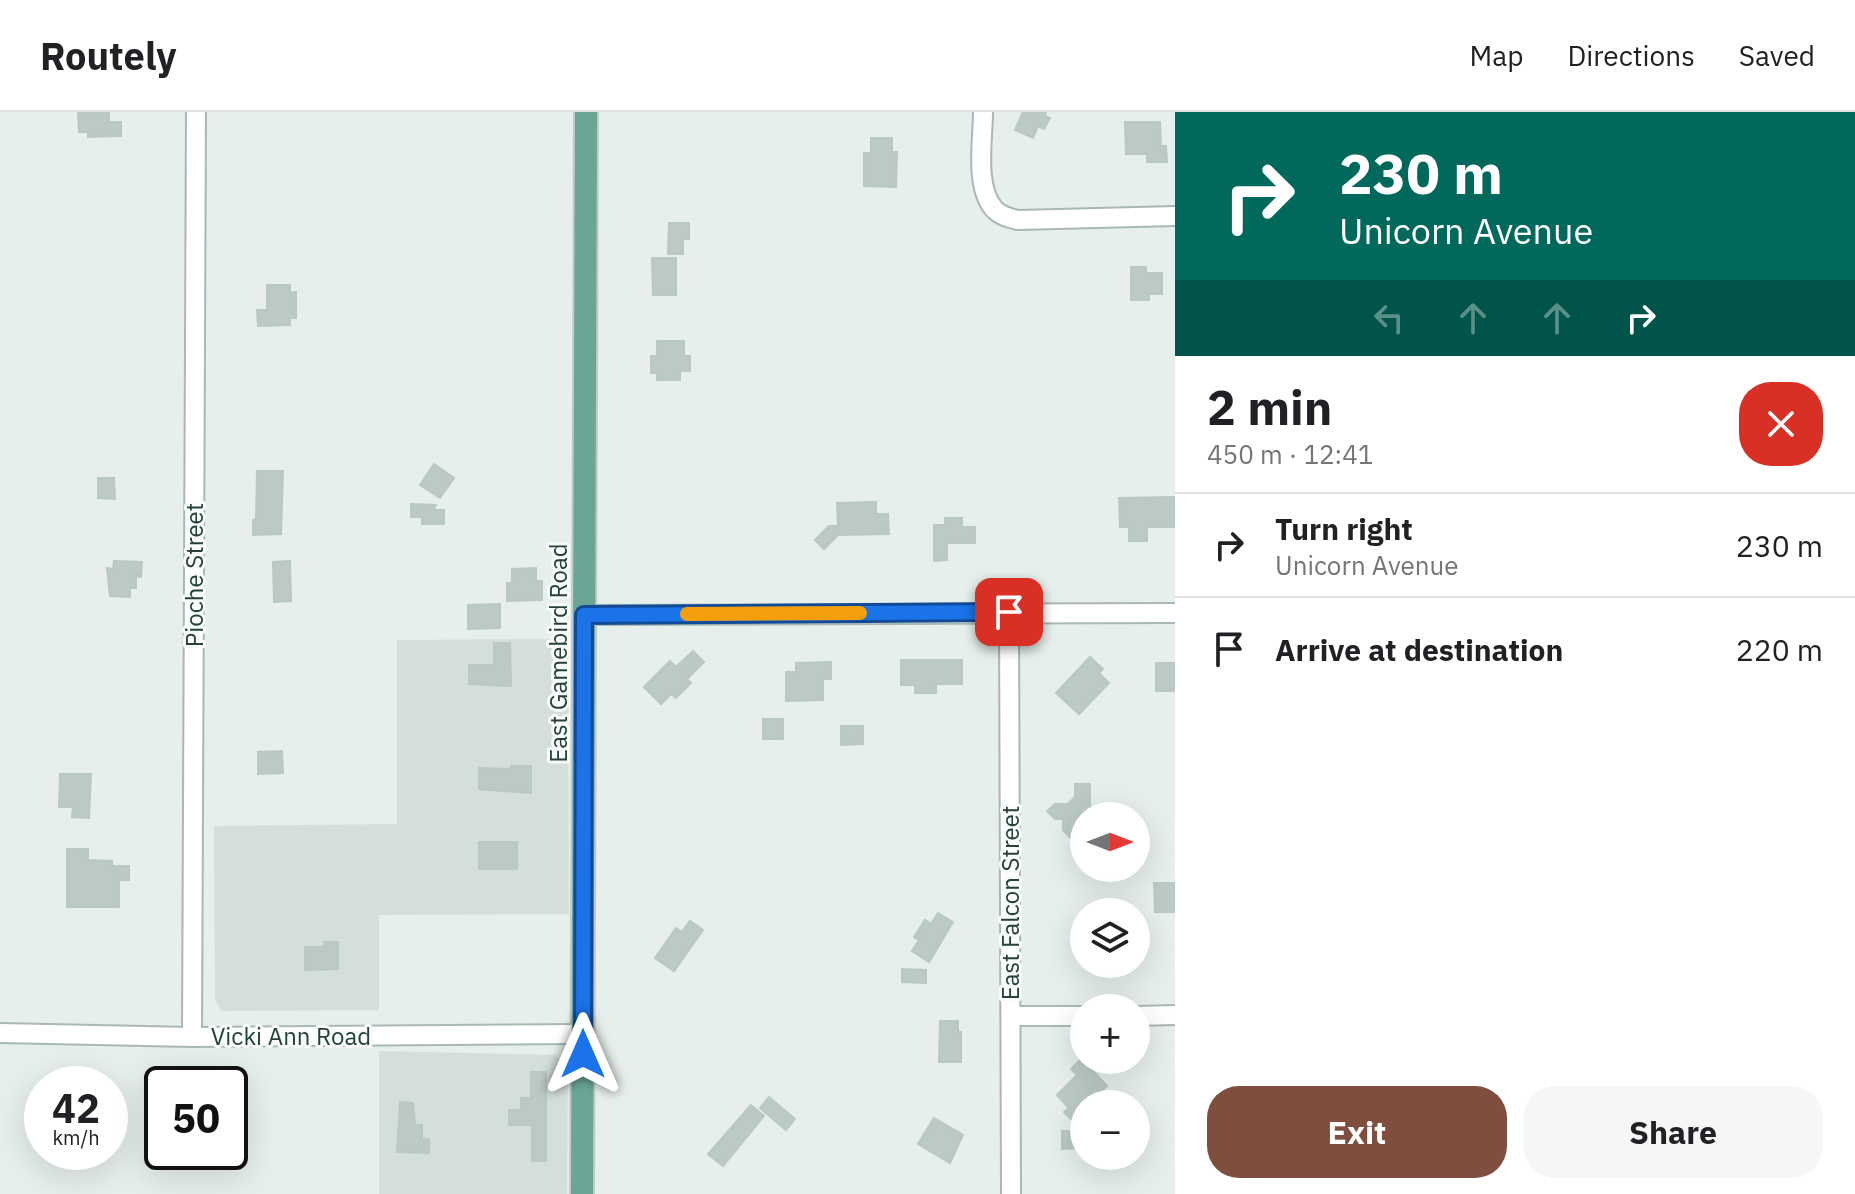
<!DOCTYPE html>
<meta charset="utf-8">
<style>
:root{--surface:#fff;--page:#f6f6f6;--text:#202124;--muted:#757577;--line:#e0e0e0;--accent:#7f4e3f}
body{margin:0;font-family:"IBM Plex Sans",sans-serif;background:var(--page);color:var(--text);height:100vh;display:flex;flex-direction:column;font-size:30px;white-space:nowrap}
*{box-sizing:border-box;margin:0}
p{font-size:26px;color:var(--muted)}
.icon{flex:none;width:44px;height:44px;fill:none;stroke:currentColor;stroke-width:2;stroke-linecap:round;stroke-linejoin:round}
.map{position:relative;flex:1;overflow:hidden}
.details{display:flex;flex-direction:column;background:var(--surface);width:680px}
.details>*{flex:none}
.banner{background:#00695c;color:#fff;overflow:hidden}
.needle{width:52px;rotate:90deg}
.fabs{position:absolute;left:1070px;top:690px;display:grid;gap:16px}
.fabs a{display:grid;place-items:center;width:80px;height:80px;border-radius:50%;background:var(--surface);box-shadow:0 8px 32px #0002;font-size:40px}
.speed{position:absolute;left:24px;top:954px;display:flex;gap:16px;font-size:40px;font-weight:700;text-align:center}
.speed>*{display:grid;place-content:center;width:104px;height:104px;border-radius:50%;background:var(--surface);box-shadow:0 8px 32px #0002;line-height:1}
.speed small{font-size:20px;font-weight:400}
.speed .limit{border:4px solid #111;border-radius:12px;background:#fff;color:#111}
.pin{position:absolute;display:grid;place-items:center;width:68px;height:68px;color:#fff;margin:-34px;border-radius:16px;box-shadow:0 4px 12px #0006}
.me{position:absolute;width:88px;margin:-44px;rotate:0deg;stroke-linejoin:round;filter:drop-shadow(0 0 6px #0008)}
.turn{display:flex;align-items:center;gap:28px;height:168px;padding:0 32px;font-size:36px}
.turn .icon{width:104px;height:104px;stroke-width:2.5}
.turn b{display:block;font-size:56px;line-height:68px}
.lanes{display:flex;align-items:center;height:76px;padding:0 32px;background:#0003;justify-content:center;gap:40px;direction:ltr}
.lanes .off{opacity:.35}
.round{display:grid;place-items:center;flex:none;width:84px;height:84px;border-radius:32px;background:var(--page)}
.overview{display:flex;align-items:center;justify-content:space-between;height:136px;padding:0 32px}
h1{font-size:48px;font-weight:800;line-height:60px}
.primary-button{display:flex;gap:16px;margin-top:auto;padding:16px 32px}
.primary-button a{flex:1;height:92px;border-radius:32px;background:var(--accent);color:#fff;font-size:32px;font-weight:800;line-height:92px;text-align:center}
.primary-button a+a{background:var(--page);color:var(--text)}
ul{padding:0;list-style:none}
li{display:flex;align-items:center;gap:24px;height:104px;padding:0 32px;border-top:2px solid var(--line)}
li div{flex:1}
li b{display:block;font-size:30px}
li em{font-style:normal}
header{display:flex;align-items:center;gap:48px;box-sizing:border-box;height:112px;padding:0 40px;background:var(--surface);border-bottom:2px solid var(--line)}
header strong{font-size:38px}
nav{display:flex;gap:44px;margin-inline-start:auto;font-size:28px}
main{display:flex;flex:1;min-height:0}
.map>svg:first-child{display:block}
</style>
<header>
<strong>Routely</strong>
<nav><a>Map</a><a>Directions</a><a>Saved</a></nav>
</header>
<main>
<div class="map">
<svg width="1175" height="1082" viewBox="0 0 1175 1082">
<rect width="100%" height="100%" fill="#e6efeb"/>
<!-- built -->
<g fill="#d4dfda">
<polygon points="568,527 569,802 379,803 379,898 221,899 215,886 214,714 397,712 397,528"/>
<polygon points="379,939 554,943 568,953 567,1082 379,1082"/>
</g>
<!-- building -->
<g fill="#bbcac4" stroke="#b8c9c2" stroke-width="2">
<polygon points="109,0 109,10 121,10 121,24 88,25 88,20 79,20 78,1"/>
<polygon points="1023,0 1046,0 1045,4 1050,6 1044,17 1038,14 1033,26 1015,18"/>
<polygon points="1125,10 1160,10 1161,34 1166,34 1167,50 1147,50 1147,42 1126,42"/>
<polygon points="871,26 892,26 892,40 897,40 896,75 864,74 864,41 871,41"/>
<polygon points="669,111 689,111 689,127 683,127 683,142 668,142"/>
<polygon points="652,146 676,146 676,183 653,183"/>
<polygon points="1131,155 1146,155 1146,161 1162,161 1162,182 1149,182 1149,188 1131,188"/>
<polygon points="267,173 290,173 290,181 296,180 296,206 290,206 290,213 258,214 257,198 267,198"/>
<polygon points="657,229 684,229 684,244 690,244 690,259 680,259 680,268 657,268 657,261 651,261 651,244 657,244"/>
<polygon points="434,352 454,366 440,386 420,373"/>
<polygon points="257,359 283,359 281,422 253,423 253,408 256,407"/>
<polygon points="98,366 114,366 115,387 98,386"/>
<polygon points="1175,385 1175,415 1147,415 1147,429 1129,429 1129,415 1120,415 1119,386"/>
<polygon points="876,390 876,402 888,402 889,422 838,423 824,437 815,428 829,414 838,414 837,391"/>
<polygon points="411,392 436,393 433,398 444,398 444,412 422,412 422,405 411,405"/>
<polygon points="945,406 962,406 962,415 975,415 975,431 947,431 947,448 934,449 934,413 945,413"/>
<polygon points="114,449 142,450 141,465 136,464 136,476 130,476 130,485 110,484 107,456 113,457"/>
<polygon points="290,449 291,489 274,490 273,450"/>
<polygon points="536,456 536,469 542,469 542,488 507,489 507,471 512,471 512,457"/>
<polygon points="500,492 500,516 468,517 468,493"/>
<polygon points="494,531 510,531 511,574 469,572 469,553 494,553"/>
<polygon points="693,539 704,550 687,567 691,571 676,586 671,582 661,592 644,575 670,549 676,555"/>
<polygon points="1090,545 1103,557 1099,561 1109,571 1079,602 1056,581"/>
<polygon points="901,548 962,548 962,572 936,572 936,581 915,581 915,573 901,573"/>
<polygon points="831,550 831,567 823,567 823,588 786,589 786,560 796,560 796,551"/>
<rect x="1156" y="551" width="19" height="28"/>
<rect x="763" y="607" width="20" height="20"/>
<polygon points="841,614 863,614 863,632 841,633"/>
<polygon points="282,639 283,661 258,662 258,640"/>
<polygon points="511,654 531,654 531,681 479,677 479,656 511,657"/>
<polygon points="60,662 91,662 89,706 72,705 73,695 59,695"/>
<polygon points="1075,672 1090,672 1090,696 1079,707 1077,733 1063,718 1063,707 1055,707 1047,699 1055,692 1068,692 1075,685"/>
<rect x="479" y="730" width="38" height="27"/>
<polygon points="67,737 88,737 88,748 112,749 112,754 129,754 129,768 119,768 119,795 67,795"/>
<polygon points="1154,771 1175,771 1175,800 1155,800"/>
<polygon points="938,801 953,810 929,850 912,839 919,828 914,825 925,808 931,812"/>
<polygon points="690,809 703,818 674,859 655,846 676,816 682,820"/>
<polygon points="324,830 338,830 338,857 305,858 305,835 324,835"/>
<polygon points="902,857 926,858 926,871 902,870"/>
<polygon points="940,909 958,909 958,920 961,920 961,950 939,950"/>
<polygon points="1080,948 1092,948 1098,954 1093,959 1107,974 1088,992 1084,992 1084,996 1072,1008 1064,1000 1069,996 1057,983 1077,963 1071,957"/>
<polygon points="531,960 546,960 546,1049 532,1049 532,1013 509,1013 509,998 521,998 521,986 531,986"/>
<polygon points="769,985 795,1007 786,1018 760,996"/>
<polygon points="400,990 413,991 415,1013 422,1013 422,1027 429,1027 429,1041 397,1040"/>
<polygon points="751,993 764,1004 723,1054 708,1042"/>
<polygon points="934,1006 963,1023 950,1051 918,1032"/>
<polygon points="1062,1019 1082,1019 1082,1036 1062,1037"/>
</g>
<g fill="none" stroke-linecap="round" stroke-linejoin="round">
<!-- minor casing -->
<g stroke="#a8b8b2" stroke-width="22">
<g id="minor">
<path d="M983 0C983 28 974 76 995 98 1001 104 1010 106 1018 108L1175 104"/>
<polyline points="1009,500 1011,1082"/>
<polyline points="584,503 1175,501"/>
<polyline points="1011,904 1084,904"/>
<polyline points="1136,904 1175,903"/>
<polyline points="0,921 192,925 583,922"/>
<polyline points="192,925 196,0"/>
</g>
</g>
<!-- major casing -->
<g stroke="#c2cac8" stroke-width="26">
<polyline id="major" points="582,1082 586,0"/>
</g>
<!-- minor -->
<use href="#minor" stroke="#fff" stroke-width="18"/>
<!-- major -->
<use href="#major" stroke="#6aa596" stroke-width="22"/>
</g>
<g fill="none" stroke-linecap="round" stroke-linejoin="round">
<!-- route casing -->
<g stroke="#114b97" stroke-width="20">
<polyline id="route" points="583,942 584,503 1009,500"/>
</g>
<!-- route -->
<use href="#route" stroke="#1a73e8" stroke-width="14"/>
<!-- slow -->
<polyline stroke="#f59e0b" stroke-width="14" points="687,502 860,501"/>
</g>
<g text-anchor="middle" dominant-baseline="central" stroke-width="6" stroke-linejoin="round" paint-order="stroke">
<!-- street labels -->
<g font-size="24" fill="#24423a" stroke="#f7fbf9">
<text transform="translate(194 463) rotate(-90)">Pioche Street</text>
<text transform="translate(558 541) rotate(-90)">East Gamebird Road</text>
<text transform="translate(1010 791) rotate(-90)">East Falcon Street</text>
<text x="291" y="924">Vicki Ann Road</text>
</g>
</g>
</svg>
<div class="fabs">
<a><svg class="needle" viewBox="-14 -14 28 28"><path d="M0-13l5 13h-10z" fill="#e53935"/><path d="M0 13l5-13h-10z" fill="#757577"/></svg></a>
<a><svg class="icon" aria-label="layers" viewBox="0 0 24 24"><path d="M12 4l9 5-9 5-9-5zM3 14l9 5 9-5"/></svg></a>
<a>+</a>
<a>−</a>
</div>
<div class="speed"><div>42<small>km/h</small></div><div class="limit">50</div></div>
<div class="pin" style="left:1009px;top:500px;background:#d93025"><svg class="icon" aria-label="arrive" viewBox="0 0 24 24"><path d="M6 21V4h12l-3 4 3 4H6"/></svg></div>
<svg class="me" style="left:583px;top:942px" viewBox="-20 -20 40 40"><path d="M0-17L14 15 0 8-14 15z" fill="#1a73e8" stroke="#fff" stroke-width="4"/></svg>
</div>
<section class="details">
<div class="banner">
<div class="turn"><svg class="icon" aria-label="right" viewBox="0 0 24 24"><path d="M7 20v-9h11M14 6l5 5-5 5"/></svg><div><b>230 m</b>Unicorn Avenue</div></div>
<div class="lanes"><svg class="icon off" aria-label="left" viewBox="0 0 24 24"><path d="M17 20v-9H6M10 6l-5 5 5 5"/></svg><svg class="icon off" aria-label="ahead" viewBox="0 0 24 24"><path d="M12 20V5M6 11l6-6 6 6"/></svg><svg class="icon off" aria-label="ahead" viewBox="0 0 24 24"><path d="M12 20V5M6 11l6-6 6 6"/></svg><svg class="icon" aria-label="right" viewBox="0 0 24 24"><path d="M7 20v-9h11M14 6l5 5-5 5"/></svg></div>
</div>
<div class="overview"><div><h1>2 min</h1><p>450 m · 12:41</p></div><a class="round" style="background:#d93025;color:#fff"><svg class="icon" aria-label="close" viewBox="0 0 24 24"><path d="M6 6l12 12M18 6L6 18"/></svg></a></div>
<ul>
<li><svg class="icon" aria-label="right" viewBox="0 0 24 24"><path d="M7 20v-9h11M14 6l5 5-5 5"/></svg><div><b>Turn right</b><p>Unicorn Avenue</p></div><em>230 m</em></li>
<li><svg class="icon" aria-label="arrive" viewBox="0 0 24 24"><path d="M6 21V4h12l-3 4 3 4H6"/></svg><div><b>Arrive at destination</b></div><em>220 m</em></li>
</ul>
<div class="primary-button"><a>Exit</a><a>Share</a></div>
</section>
</main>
